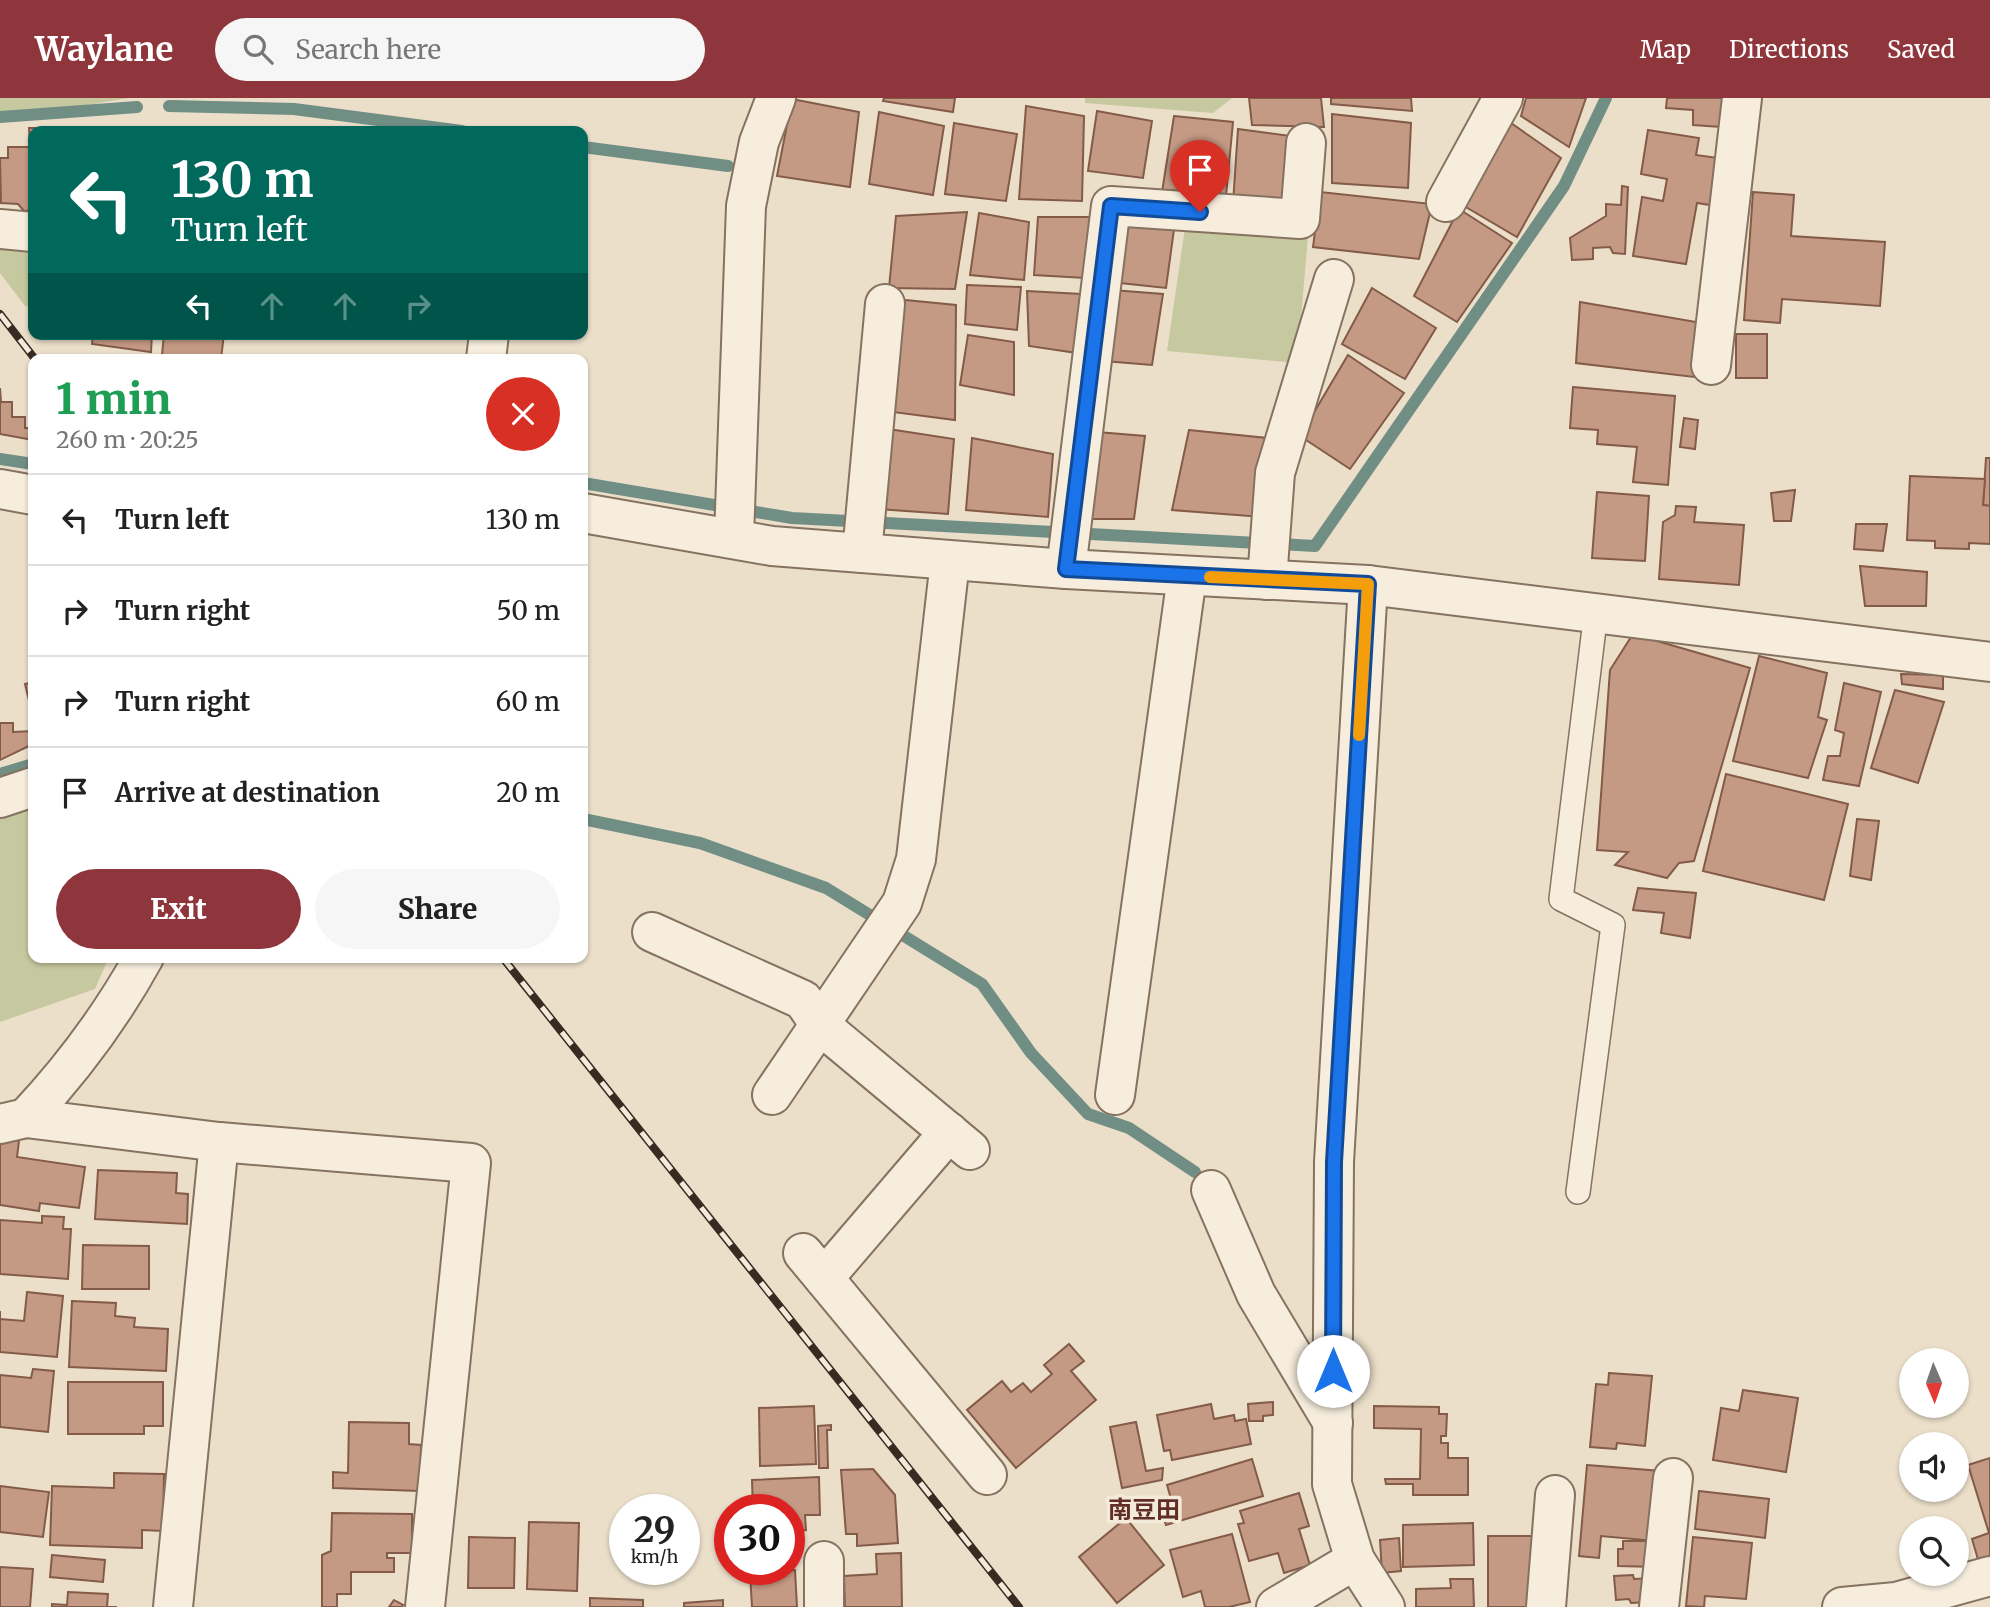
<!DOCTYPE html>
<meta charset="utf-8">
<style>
:root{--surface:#fff;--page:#f6f6f6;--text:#222;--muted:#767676;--line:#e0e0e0;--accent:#8f363c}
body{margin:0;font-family:Merriweather,"Noto Sans JP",serif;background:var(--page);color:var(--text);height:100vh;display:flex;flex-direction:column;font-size:26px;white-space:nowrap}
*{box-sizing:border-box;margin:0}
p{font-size:23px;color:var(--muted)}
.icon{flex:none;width:38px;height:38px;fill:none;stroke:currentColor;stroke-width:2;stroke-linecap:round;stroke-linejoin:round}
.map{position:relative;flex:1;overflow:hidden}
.sheet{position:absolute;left:28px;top:256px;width:560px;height:609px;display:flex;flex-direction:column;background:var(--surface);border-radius:14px;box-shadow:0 2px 5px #0004}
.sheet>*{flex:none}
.top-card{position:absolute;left:28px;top:28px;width:560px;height:214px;border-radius:14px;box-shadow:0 2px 5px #0004;background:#00695c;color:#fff;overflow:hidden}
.needle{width:46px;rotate:178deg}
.buttons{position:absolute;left:1899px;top:1250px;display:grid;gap:14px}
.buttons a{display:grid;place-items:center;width:70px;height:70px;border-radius:50%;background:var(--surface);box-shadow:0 2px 5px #0004;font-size:35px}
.speed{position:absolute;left:609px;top:1396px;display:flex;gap:14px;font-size:35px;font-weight:700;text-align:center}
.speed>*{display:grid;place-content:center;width:91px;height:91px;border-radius:50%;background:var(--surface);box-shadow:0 2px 5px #0004;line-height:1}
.speed small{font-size:18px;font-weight:400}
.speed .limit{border:10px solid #d22;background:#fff;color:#111}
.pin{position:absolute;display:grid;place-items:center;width:60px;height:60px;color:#fff;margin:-72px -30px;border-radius:50% 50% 50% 0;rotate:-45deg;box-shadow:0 0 7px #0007}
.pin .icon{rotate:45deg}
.me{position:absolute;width:77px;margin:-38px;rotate:0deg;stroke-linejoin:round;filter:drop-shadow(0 0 5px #0008)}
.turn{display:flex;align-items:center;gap:24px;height:147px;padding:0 28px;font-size:32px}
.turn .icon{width:91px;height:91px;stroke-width:2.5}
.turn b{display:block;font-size:49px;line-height:60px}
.lanes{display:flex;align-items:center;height:66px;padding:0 28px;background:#0003;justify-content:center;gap:35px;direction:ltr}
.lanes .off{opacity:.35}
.round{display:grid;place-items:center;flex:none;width:74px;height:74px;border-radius:37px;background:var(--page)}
.headline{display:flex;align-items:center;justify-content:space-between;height:119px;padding:0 28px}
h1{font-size:42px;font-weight:800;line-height:52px;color:#1e9e55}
.cta{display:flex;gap:14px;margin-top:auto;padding:14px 28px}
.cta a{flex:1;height:80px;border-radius:42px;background:var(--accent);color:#fff;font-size:28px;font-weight:800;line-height:80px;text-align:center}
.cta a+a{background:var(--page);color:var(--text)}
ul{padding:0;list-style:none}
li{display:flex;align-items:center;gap:21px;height:91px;padding:0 28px;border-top:2px solid var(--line)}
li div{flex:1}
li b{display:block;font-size:26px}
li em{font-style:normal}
header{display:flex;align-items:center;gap:42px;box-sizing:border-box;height:98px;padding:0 35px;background:var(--accent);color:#fff}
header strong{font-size:33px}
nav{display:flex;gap:38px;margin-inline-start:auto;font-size:24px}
.search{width:490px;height:63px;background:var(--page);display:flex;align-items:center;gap:18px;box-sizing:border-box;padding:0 24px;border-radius:38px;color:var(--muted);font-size:26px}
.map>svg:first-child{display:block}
</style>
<header>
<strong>Waylane</strong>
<div class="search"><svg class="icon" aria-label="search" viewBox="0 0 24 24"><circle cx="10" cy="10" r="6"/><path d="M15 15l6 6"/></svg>Search here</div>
<nav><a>Map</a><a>Directions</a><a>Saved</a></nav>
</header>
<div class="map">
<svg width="1990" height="1509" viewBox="0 0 1990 1509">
<rect width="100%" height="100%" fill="#ebdfca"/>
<!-- green -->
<g fill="#c6c89f">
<polygon points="0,0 128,0 0,22"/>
<polygon points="1085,0 1232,0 1213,15 1085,5"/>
<polygon points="1185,130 1308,139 1297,265 1167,253"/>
<polygon points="0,145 33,149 33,208 25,208 0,175"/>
<polygon points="33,703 33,859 109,859 95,891 0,924 0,711"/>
</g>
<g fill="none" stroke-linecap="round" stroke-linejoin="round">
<!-- stream -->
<g stroke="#718e85" stroke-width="12">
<polyline points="169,8 294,11 462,33"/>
<polyline points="0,19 137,9"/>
<polyline points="583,49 728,68"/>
<polyline points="0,361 33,366"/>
<polyline points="583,385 792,420 1315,448 1564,88 1606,0"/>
<polyline points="0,676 33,666"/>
<polyline points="583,721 700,745 826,790 982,886 1031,955 1088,1016 1129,1030 1195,1074"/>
</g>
</g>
<!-- building -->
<g fill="#c59a84" stroke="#835b48" stroke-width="2">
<polygon points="884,0 955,0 953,14 883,3"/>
<polygon points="1249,0 1321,0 1324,29 1252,27"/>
<polygon points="1331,0 1411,0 1412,13 1331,6"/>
<polygon points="1526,0 1586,0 1569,49 1521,18"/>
<polygon points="1667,0 1723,0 1721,29 1693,27 1693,12 1666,10"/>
<polygon points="792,1 859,14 850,89 777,78"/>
<polygon points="1026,8 1084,18 1082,103 1019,101"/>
<polygon points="1097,13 1152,23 1143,80 1088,73"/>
<polygon points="879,14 944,28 933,97 869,86"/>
<polygon points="1332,16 1411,25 1408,90 1332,85"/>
<polygon points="1174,18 1233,24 1226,98 1162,94"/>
<polygon points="954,25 1017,36 1006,103 945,96"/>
<polygon points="1511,25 1561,60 1517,139 1464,108"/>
<polygon points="29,30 61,30 61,33 33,33 33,112 24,113 18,106 1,105 0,60 8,60 8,49 30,49"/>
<polygon points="1238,31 1298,39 1294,109 1233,105"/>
<polygon points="1648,32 1699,40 1696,57 1718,60 1710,107 1697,105 1686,166 1633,158 1642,99 1663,103 1667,81 1641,76"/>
<polygon points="1622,88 1628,89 1625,156 1613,155 1610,149 1593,150 1593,161 1572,162 1570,140 1606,118 1606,106 1621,107"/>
<polygon points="1320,94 1432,106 1419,161 1313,149"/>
<polygon points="1753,94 1794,97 1791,138 1885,144 1880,208 1782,201 1780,225 1744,222"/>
<polygon points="1459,111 1512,145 1457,224 1414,198"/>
<polygon points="967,114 955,191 889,190 896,118"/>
<polygon points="979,115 1029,124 1024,182 970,177"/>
<polygon points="1119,116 1175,124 1166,190 1111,184"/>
<polygon points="1038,119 1091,119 1085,180 1034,177"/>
<polygon points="967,187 1021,189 1017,232 965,226"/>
<polygon points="1372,190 1436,230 1405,281 1342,246"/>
<polygon points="1112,192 1163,196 1152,267 1104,263"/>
<polygon points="1027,193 1081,196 1077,255 1029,248"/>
<polygon points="895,201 956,207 955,322 885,313"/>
<polygon points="1580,204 1702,225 1694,279 1576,265"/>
<polygon points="93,236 152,236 151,254 92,246"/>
<polygon points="164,236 224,236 221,261 162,257"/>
<rect x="1736" y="236" width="31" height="44"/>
<polygon points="968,237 1014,244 1014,297 960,287"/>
<polygon points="1348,257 1404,295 1350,371 1300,338"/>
<polygon points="1573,289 1675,298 1668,387 1633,384 1637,349 1597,346 1598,332 1570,330"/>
<polygon points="0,290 1,304 12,304 12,319 25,319 25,330 33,330 33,342 0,336"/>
<polygon points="1684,320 1698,322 1695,351 1680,349"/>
<polygon points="882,330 954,341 948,416 878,411"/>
<polygon points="1189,332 1267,340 1262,419 1172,412"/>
<polygon points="1097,334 1145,338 1134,421 1083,421"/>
<polygon points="972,340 1053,356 1048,419 966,412"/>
<polygon points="1986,360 1990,360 1990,408 1983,407"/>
<polygon points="1910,378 1985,381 1983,407 1990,408 1990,446 1969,445 1969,451 1935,450 1935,443 1907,442"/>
<polygon points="1795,392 1791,423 1774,423 1771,395"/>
<polygon points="1597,394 1649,398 1645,463 1592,460"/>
<polygon points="1676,408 1696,409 1694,424 1744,427 1739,487 1659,481 1663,424 1675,417"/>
<polygon points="1856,426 1887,426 1883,453 1854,451"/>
<polygon points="1860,468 1927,474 1926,508 1865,508"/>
<polygon points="1633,536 1750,570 1694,763 1679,765 1667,780 1615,767 1628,754 1597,752 1610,572"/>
<polygon points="1759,558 1827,575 1818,619 1827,622 1808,680 1733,663"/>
<polygon points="1901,576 1943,577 1943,591 1902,586"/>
<polygon points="33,584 33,619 25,586"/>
<polygon points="1844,585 1881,594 1859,688 1823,682 1828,658 1840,658 1844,635 1835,632"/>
<polygon points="1895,592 1944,604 1918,685 1871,670"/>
<polygon points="0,625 13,625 13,634 33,633 33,646 0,662"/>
<polygon points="1726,676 1848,706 1824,802 1703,773"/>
<polygon points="1857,721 1879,723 1871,782 1850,778"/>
<polygon points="1638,790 1696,795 1690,840 1661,835 1664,815 1633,812"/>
<polygon points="0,1040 19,1043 17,1059 85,1069 79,1110 40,1105 39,1113 0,1107"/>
<polygon points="98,1072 177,1075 176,1095 188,1096 187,1126 95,1121"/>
<polygon points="42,1118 64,1119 63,1131 71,1131 68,1181 0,1176 0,1122 42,1125"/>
<polygon points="83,1147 149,1148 149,1191 82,1191"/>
<polygon points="27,1194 63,1198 57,1259 0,1254 0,1213 0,1221 24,1223"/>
<polygon points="72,1203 116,1205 115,1218 135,1220 134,1229 168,1231 166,1273 69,1269"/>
<polygon points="1069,1246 1084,1263 1071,1273 1096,1302 1016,1370 967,1312 1002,1283 1011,1294 1023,1285 1031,1294 1052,1276 1044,1267"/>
<polygon points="33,1271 54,1273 48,1334 0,1329 0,1277 31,1280"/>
<polygon points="1609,1275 1652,1278 1645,1348 1617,1345 1616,1351 1590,1349 1596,1286 1608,1287"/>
<polygon points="68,1284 163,1284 163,1328 144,1328 144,1336 68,1336"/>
<polygon points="1743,1292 1798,1300 1786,1374 1713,1362 1721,1310 1739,1313"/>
<polygon points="1273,1304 1273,1317 1263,1318 1263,1323 1249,1323 1248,1306"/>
<polygon points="1211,1306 1214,1321 1234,1317 1235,1323 1246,1321 1251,1346 1172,1362 1170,1352 1164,1353 1157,1317"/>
<polygon points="814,1308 816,1366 760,1368 759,1310"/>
<polygon points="1374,1308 1439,1309 1439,1316 1447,1316 1446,1338 1441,1338 1441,1345 1448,1345 1448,1360 1468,1360 1468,1397 1413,1397 1413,1386 1386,1386 1385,1381 1420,1381 1421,1331 1374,1330"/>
<polygon points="349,1324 409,1325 409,1346 421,1347 420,1393 333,1390 333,1374 348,1375"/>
<polygon points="1136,1324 1146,1373 1163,1370 1162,1382 1122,1390 1110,1329"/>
<polygon points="831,1327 831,1332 827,1332 828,1370 819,1370 818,1328"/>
<polygon points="1990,1360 1990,1461 1979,1465 1972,1441 1989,1435 1968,1367"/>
<polygon points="1252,1361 1263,1398 1166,1427 1163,1418 1175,1415 1167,1387"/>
<polygon points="1587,1367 1661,1373 1655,1443 1601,1438 1599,1460 1579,1458"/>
<polygon points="873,1371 895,1397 898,1445 857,1448 857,1436 846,1436 841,1372"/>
<polygon points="114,1375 164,1376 163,1433 142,1432 142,1450 50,1447 52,1388 114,1390"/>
<polygon points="819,1379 820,1417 805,1417 806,1432 798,1433 799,1450 789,1450 789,1412 753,1412 752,1382"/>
<polygon points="0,1388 49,1394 43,1439 0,1434"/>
<polygon points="1699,1393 1769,1401 1765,1440 1695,1431"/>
<polygon points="1299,1395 1309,1428 1299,1431 1310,1467 1284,1475 1278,1455 1249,1463 1238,1426 1244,1425 1240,1413"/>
<polygon points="332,1415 412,1416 412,1455 387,1455 387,1460 394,1460 394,1474 351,1474 351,1496 337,1496 337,1509 322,1509 322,1457 331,1453"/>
<polygon points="1126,1420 1164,1467 1117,1505 1079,1459"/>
<polygon points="529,1424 579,1425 577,1493 527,1491"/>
<polygon points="1473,1425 1474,1467 1403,1469 1403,1427"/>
<polygon points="1232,1436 1250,1504 1229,1509 1205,1509 1201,1493 1183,1499 1170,1452"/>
<rect x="1488" y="1438" width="50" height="71"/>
<polygon points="469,1439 515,1440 514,1490 468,1490"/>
<polygon points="1693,1439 1752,1445 1746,1501 1705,1498 1704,1509 1686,1508"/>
<polygon points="1399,1440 1401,1473 1382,1475 1380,1442"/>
<polygon points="1623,1443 1658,1443 1657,1469 1618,1468 1618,1451 1623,1451"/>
<polygon points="901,1455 902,1509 845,1509 844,1478 877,1476 876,1456"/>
<polygon points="52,1457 105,1462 103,1484 50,1479"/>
<polygon points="0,1469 33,1471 30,1509 0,1509"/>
<polygon points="795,1472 797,1509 752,1509 750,1475"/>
<polygon points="1633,1477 1634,1481 1653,1480 1651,1504 1631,1505 1629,1501 1616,1502 1614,1478"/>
<polygon points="1450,1481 1473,1481 1474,1509 1416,1509 1416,1491 1451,1490"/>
<polygon points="68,1494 108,1496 107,1509 117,1509 52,1509 52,1506 67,1507"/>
<polygon points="590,1500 643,1502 643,1509 590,1509"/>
<polygon points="394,1502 403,1507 402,1509 389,1509"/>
<polygon points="723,1502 723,1509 684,1509 684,1505"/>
</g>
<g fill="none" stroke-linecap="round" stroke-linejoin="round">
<!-- service casing -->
<g stroke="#867260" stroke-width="26">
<polyline id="service" points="1578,1094 1613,827 1561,801 1596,514"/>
</g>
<!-- minor casing -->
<g stroke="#867260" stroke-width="42">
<g id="minor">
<polyline points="1446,104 1503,0"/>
<polyline points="0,131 33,134"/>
<polyline points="486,261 489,236"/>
<polyline points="1711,267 1742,0"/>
<polyline points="0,391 33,397"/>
<polyline points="583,415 772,448 1066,471 1368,487 1990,564"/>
<polyline points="734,439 746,108 759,44 776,0"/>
<polyline points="862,455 885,206"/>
<polyline points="1066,471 1111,108 1300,121 1306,45"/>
<polyline points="1267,482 1275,375 1334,181"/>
<polyline points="1368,487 1334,1064 1332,1386 1355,1462 1385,1509"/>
<polyline points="0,700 33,689"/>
<polyline points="652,834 803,902 820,927 970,1052"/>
<polyline points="772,997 902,805 916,761 950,463"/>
<polyline points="1115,997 1187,478"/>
<path d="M26 1020C73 970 111 919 144 859"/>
<polyline points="0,1026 26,1020 219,1044 471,1065 425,1509"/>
<polyline points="1211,1092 1256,1196 1333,1325"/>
<polyline points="803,1155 987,1377"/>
<polyline points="824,1180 949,1034"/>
<polyline points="824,1463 824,1509"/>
<polyline points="173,1509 219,1044"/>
<polyline points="1276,1509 1355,1462"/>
<polyline points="1546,1509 1555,1397"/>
<polyline points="1659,1509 1673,1380"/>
<polyline points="1842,1509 1896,1504 1990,1478"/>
</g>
</g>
<!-- service -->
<use href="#service" stroke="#f6eddd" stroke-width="23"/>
<!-- minor -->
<use href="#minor" stroke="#f6eddd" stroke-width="38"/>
<!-- rail casing -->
<g stroke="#382b22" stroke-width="8">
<g id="rail">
<polyline points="0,216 35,261"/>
<polyline points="502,859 1019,1509"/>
</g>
</g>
<!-- rail -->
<use href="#rail" stroke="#f3ead9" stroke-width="5" stroke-dasharray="16" stroke-linecap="butt"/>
</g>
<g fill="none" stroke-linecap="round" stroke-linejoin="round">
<!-- route casing -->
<g stroke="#114b97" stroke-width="18">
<polyline id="route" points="1200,114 1111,108 1066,471 1368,486 1334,1064 1333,1273"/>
</g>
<!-- route -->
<use href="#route" stroke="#1a73e8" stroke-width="12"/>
<!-- slow -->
<polyline stroke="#f59e0b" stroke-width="12" points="1210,479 1368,486 1359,637"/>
</g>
<g text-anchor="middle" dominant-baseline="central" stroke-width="7" stroke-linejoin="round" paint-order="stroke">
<!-- quarter labels -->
<g font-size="24" font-weight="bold" fill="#602e25" stroke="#f3ead9">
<text x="1144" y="1411">南豆田</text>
</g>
</g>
</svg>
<div class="buttons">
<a><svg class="needle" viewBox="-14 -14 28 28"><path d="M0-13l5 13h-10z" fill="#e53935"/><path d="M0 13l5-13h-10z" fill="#767676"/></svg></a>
<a><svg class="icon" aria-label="sound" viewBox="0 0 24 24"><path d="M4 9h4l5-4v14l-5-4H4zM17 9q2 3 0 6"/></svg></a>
<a><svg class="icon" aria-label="search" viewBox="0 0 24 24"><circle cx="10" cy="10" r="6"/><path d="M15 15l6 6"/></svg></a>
</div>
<div class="speed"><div>29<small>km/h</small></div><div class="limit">30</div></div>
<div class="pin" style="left:1200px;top:114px;background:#d93025"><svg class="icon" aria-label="arrive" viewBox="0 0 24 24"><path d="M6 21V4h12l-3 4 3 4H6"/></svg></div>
<svg class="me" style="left:1333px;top:1273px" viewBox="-20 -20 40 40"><circle r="19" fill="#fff"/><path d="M0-13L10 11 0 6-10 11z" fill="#1a73e8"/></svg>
<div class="top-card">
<div class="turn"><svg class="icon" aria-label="left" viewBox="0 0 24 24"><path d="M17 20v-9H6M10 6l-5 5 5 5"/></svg><div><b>130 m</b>Turn left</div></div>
<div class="lanes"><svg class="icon" aria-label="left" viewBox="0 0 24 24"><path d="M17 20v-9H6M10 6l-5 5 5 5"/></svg><svg class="icon off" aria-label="ahead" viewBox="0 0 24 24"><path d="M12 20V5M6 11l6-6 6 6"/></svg><svg class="icon off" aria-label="ahead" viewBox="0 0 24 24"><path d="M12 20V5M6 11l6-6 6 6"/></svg><svg class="icon off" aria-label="right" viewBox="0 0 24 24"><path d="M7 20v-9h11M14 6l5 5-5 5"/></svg></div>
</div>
<section class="sheet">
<div class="headline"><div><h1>1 min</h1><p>260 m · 20:25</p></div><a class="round" style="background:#d93025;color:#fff"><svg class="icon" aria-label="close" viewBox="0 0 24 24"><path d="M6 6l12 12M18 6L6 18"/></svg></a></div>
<ul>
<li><svg class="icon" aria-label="left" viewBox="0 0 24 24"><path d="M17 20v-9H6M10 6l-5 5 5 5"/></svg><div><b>Turn left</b></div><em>130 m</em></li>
<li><svg class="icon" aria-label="right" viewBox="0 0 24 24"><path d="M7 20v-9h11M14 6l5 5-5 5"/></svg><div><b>Turn right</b></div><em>50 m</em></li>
<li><svg class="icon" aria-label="right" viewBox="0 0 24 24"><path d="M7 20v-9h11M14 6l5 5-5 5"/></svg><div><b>Turn right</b></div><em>60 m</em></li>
<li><svg class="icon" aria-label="arrive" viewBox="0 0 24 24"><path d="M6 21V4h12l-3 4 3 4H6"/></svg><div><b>Arrive at destination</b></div><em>20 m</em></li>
</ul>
<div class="cta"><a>Exit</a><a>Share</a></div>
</section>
</div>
